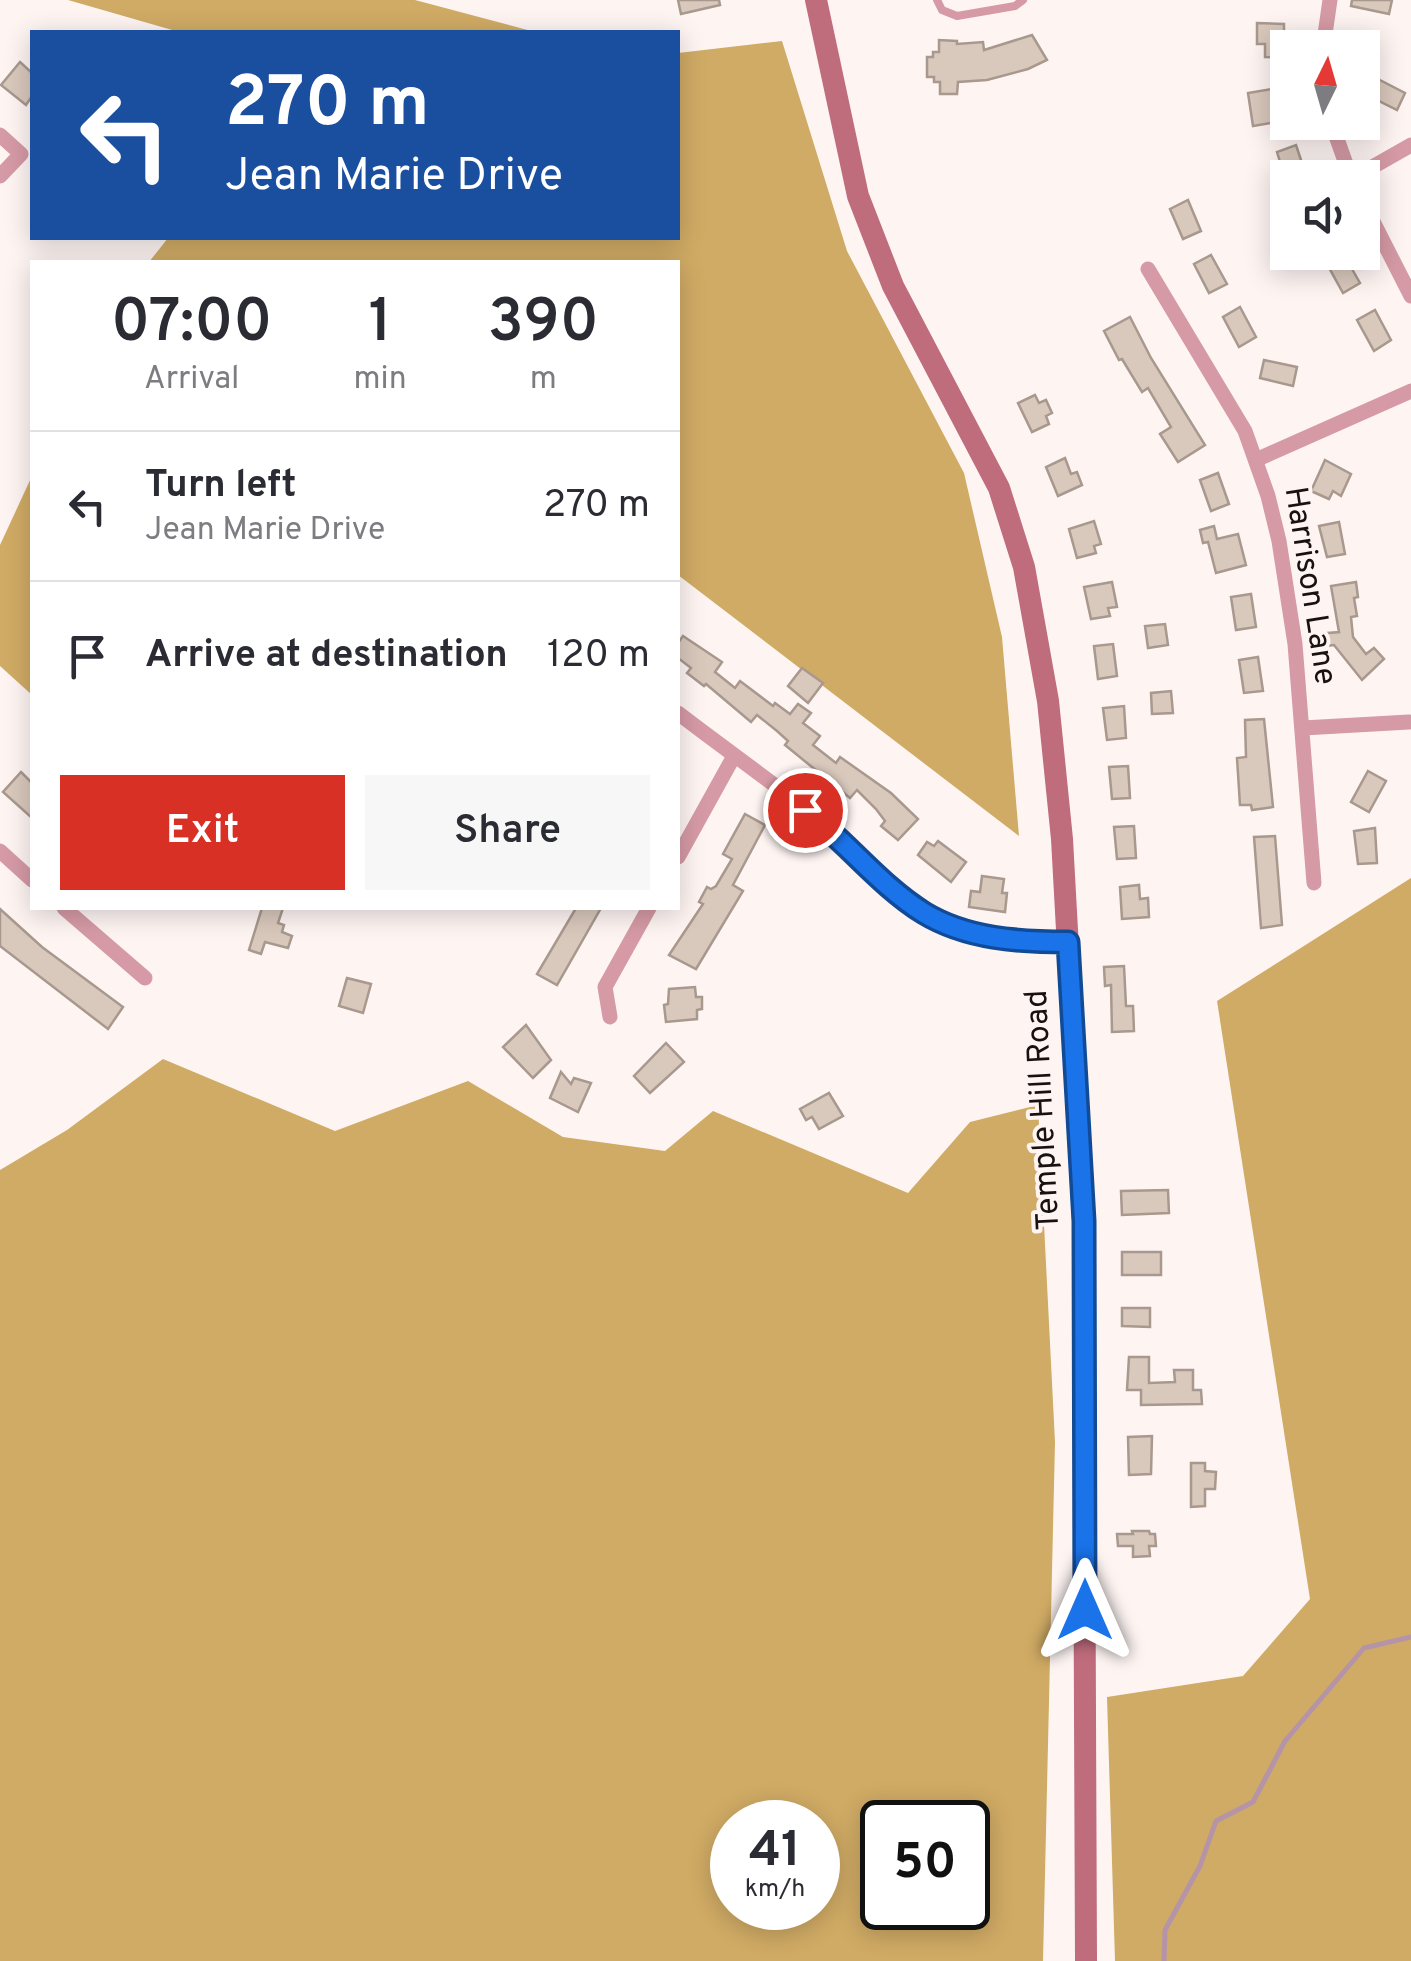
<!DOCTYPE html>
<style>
:root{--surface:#fff;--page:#f7f7f7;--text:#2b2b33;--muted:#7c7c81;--line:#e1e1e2;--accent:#d93025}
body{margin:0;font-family:Overpass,sans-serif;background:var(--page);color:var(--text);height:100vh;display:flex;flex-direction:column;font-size:38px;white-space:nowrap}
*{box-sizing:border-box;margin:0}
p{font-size:32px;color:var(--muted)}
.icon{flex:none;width:55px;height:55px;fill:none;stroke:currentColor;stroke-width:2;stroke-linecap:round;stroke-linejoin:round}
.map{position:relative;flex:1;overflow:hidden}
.drawer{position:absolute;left:30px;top:260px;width:650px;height:650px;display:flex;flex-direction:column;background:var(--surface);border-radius:0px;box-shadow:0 5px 25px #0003}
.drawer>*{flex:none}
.banner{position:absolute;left:30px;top:30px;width:650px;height:210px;border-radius:0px;box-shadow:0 5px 25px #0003;background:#1a4fa0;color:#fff;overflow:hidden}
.needle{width:65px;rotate:5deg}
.buttons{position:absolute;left:1270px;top:30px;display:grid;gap:20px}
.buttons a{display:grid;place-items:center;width:110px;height:110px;border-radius:0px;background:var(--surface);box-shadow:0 5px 25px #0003;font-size:50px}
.speed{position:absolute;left:710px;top:1800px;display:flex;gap:20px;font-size:50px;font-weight:700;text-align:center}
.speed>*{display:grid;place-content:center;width:130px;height:130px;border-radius:50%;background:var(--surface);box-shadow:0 5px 25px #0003;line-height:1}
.speed small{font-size:25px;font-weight:400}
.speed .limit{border:5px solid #111;border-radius:15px;background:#fff;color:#111}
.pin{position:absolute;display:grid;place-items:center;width:85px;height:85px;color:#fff;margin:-42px;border:5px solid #fff;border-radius:50%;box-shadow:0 2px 10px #0007}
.me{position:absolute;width:110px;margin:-55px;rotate:0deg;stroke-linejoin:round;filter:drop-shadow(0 0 8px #0008)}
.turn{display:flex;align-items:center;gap:35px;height:210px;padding:0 30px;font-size:45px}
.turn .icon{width:130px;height:130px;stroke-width:2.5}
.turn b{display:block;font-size:70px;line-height:85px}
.eta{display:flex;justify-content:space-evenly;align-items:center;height:170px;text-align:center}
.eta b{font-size:60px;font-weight:600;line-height:70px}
.button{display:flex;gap:20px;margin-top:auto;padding:20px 30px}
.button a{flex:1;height:115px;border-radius:0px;background:var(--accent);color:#fff;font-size:40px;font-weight:600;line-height:115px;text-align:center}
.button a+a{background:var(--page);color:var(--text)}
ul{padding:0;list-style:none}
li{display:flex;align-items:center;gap:30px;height:150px;padding:0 30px;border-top:2px solid var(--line)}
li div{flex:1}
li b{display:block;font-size:38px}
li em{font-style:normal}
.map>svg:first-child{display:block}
</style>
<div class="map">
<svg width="1411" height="1961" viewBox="0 0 1411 1961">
<rect width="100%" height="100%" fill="#fef5f3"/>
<!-- forest -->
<g fill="#d0ab65" fill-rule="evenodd">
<polygon points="68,0 415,0 535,32 179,32"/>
<polygon points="782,41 847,251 964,473 1002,637 1019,836 678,575 678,262 149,262 168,238 678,238 678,53"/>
<polygon points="32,476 32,695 0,666 0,545"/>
<polygon points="1411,878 1411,1961 1115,1961 1107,1697 1243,1676 1310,1599 1217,1001"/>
<path d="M163 1059 335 1131 468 1081 563 1137 665 1151 713 1111 908 1193 970 1122 1038 1105 1055 1442 1043 1961H0V1170L67 1130ZM818 1822V1908H732V1822ZM968 1822V1908H882V1822Z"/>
</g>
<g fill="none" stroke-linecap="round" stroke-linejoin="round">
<!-- stream -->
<polyline stroke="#b494a6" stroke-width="5" points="1164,1961 1165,1930 1200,1866 1216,1821 1253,1802 1285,1741 1364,1648 1411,1637"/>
</g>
<!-- building -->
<g fill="#d9c8bc" stroke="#a8988d" stroke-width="2.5">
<polygon points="678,0 719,0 720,5 681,14"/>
<polygon points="1352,0 1392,0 1389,14 1351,6"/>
<polygon points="1257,23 1284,24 1284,58 1265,57 1265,44 1257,44"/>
<polygon points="1032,35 1047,60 1028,69 987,80 958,82 957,94 940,94 940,82 934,82 934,77 927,77 927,57 933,57 933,52 939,52 939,40 957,41 957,44 983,42 984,50"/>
<polygon points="20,62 32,73 32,96 26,105 1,85"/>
<polygon points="1376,78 1405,93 1397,110 1367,95"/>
<polygon points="1285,87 1288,120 1253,126 1248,93"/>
<polygon points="1296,145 1307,178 1285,178 1277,152"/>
<polygon points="1188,200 1201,231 1183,239 1170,209"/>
<polygon points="1211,255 1227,284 1209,293 1194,264"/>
<polygon points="1344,255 1360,283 1343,293 1327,264"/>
<polygon points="1240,307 1256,337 1239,347 1223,317"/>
<polygon points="1375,310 1391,340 1374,351 1357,320"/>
<polygon points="1130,317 1151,358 1205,445 1178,462 1160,434 1171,427 1148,388 1142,392 1122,359 1119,360 1104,331"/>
<polygon points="1264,360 1297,367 1293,386 1260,378"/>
<polygon points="1035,395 1039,403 1046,400 1052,413 1046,416 1049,424 1032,432 1018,403"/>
<polygon points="1065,458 1071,474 1077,472 1082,485 1058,496 1046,467"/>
<polygon points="1325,460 1351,474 1341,496 1333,491 1329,499 1311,491"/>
<polygon points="1218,473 1229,504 1211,511 1200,480"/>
<polygon points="1094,521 1101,544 1094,546 1096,553 1077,558 1069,529"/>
<polygon points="1339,522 1345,554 1327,557 1319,526"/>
<polygon points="1214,526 1217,539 1238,534 1246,565 1216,573 1208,542 1203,543 1200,530"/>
<polygon points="1112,582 1117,607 1108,608 1110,616 1091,619 1084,587"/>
<polygon points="1356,582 1358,597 1354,598 1357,616 1351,617 1353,637 1366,654 1374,648 1384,659 1362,680 1334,645 1318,647 1316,634 1339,632 1331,586"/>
<polygon points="1251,594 1256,627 1236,630 1231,597"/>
<polygon points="1165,624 1168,645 1148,648 1145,626"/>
<polygon points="683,636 722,662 715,672 735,688 740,681 773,706 775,703 790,714 798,704 811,713 803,723 820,736 813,745 836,763 840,757 891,793 918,819 898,840 881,826 885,821 876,809 857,790 850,798 785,745 788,741 777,731 757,715 751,722 706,684 704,686 687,673 691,668 678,658 678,643"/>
<polygon points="1113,644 1117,676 1098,679 1094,646"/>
<polygon points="1258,657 1263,691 1244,693 1239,660"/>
<polygon points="802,668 823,683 808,703 788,686"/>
<polygon points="1171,691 1173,713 1152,714 1151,693"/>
<polygon points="1124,706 1126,738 1107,740 1103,708"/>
<polygon points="1264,719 1273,807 1252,810 1251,805 1240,805 1237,758 1246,757 1245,720"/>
<polygon points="1128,766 1130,798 1112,799 1109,767"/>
<polygon points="1368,771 1386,781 1369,812 1351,802"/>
<polygon points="21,772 32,783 32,818 3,792"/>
<polygon points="745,814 765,825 733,885 743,891 696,969 669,955 703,904 699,902 707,887 711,889 716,886 732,859 723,854"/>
<polygon points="1134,826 1136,858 1117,859 1114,827"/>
<polygon points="1375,828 1377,863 1358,864 1354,831"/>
<polygon points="1275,836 1282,925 1261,928 1254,837"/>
<polygon points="938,841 966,862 951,882 918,855 927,842 934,846"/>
<polygon points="982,876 1004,879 1002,893 1007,893 1005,912 969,907 971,891 980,892"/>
<polygon points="1139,885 1140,899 1148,898 1149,917 1122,919 1120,887"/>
<polygon points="262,908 283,908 278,923 284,925 282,932 292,936 288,948 265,942 261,954 249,950"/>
<polygon points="576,908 601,908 557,985 537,974"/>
<polygon points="0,909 42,947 123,1007 108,1029 0,946"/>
<polygon points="1124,966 1126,1006 1133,1006 1134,1031 1112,1032 1111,985 1105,986 1104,967"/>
<polygon points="347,978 371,984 363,1013 339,1006"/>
<polygon points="695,987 696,997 702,997 702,1009 697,1010 697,1019 666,1022 664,1005 668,1004 669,989"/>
<polygon points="526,1025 551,1060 533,1078 503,1047"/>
<polygon points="666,1043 684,1062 650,1093 634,1076"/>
<polygon points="561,1072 571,1084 574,1078 591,1083 578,1112 550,1098"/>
<polygon points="829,1093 843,1116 819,1129 812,1117 806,1120 800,1109"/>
<polygon points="1168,1190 1169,1213 1122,1215 1121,1191"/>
<rect x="1122" y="1252" width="39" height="23"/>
<polygon points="1122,1308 1150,1308 1150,1327 1122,1326"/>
<polygon points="1129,1357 1149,1357 1149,1383 1175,1382 1174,1370 1193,1370 1193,1390 1201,1390 1202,1404 1141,1405 1141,1390 1127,1390"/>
<polygon points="1152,1436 1151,1474 1129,1475 1128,1437"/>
<polygon points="1191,1463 1205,1463 1205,1471 1216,1472 1215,1489 1205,1489 1205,1506 1191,1507"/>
<polygon points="1132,1531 1149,1531 1150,1534 1155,1534 1156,1546 1149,1546 1150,1556 1133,1557 1133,1546 1118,1546 1117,1534 1133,1534"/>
</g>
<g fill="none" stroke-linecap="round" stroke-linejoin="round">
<!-- lane -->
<polyline stroke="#d59aa5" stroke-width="8" points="937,0 942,10 957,16 1015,6 1023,0"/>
<!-- street -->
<g stroke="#d59aa5" stroke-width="15">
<polyline points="1323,48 1330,0"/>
<polyline points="1331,122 1351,178"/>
<polyline points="0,135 21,154 0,176"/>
<polyline points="1353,178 1411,145"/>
<polyline points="1362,200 1411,296"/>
<polyline points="1148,269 1245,431 1268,496 1279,541 1295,644 1314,883"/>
<polyline points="1258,459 1411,391"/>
<path d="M678 713C730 753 785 791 836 833 855 850 871 871 890 887 946 933 998 942 1068 942"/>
<polyline points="1303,728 1409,722"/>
<polyline points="0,851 32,880"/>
<polyline points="678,857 734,756"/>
<polyline points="64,908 145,978"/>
<polyline points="610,1017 605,987 649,908"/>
</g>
<!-- secondary -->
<polyline stroke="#bf6c7d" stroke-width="22" points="816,0 858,196 893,286 999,488 1024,567 1048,701 1062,839 1083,1221 1086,1961"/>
</g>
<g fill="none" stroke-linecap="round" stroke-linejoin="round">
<!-- route casing -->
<g stroke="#114b97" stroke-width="25">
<path id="route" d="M805 810C846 841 879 885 924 913 967 939 1019 942 1068 942L1084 1221 1085 1610"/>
</g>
<!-- route -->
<use href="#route" stroke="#1a73e8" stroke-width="18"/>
</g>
<g text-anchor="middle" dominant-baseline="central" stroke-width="8" stroke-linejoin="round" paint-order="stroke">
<!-- street labels -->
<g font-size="32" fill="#191110" stroke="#fef5f3">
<text transform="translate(1309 586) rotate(81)">Harrison Lane</text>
<text transform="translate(1044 1110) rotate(-93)">Temple Hill Road</text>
</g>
</g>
</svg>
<div class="buttons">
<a><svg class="needle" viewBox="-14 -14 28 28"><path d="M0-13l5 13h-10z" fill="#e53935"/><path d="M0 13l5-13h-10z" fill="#7c7c81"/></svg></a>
<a><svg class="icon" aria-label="sound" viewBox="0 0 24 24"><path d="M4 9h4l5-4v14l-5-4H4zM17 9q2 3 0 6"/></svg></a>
</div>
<div class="speed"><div>41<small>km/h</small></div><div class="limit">50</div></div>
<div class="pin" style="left:805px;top:810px;background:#d93025"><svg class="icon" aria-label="arrive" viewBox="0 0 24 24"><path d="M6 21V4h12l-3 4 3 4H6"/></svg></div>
<svg class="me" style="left:1085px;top:1610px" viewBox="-20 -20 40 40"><path d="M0-17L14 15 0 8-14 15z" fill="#1a73e8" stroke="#fff" stroke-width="4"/></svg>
<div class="banner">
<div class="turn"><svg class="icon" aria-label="left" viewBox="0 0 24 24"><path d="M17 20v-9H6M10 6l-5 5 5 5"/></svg><div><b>270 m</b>Jean Marie Drive</div></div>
</div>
<section class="drawer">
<div class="eta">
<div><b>07:00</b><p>Arrival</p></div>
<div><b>1</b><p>min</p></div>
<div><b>390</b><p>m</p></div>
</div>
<ul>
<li><svg class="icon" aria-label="left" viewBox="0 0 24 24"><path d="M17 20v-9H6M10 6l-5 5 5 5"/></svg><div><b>Turn left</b><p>Jean Marie Drive</p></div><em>270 m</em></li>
<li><svg class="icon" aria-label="arrive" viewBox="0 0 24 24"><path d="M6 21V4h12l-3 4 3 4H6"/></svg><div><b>Arrive at destination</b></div><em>120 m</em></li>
</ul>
<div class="button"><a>Exit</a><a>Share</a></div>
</section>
</div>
